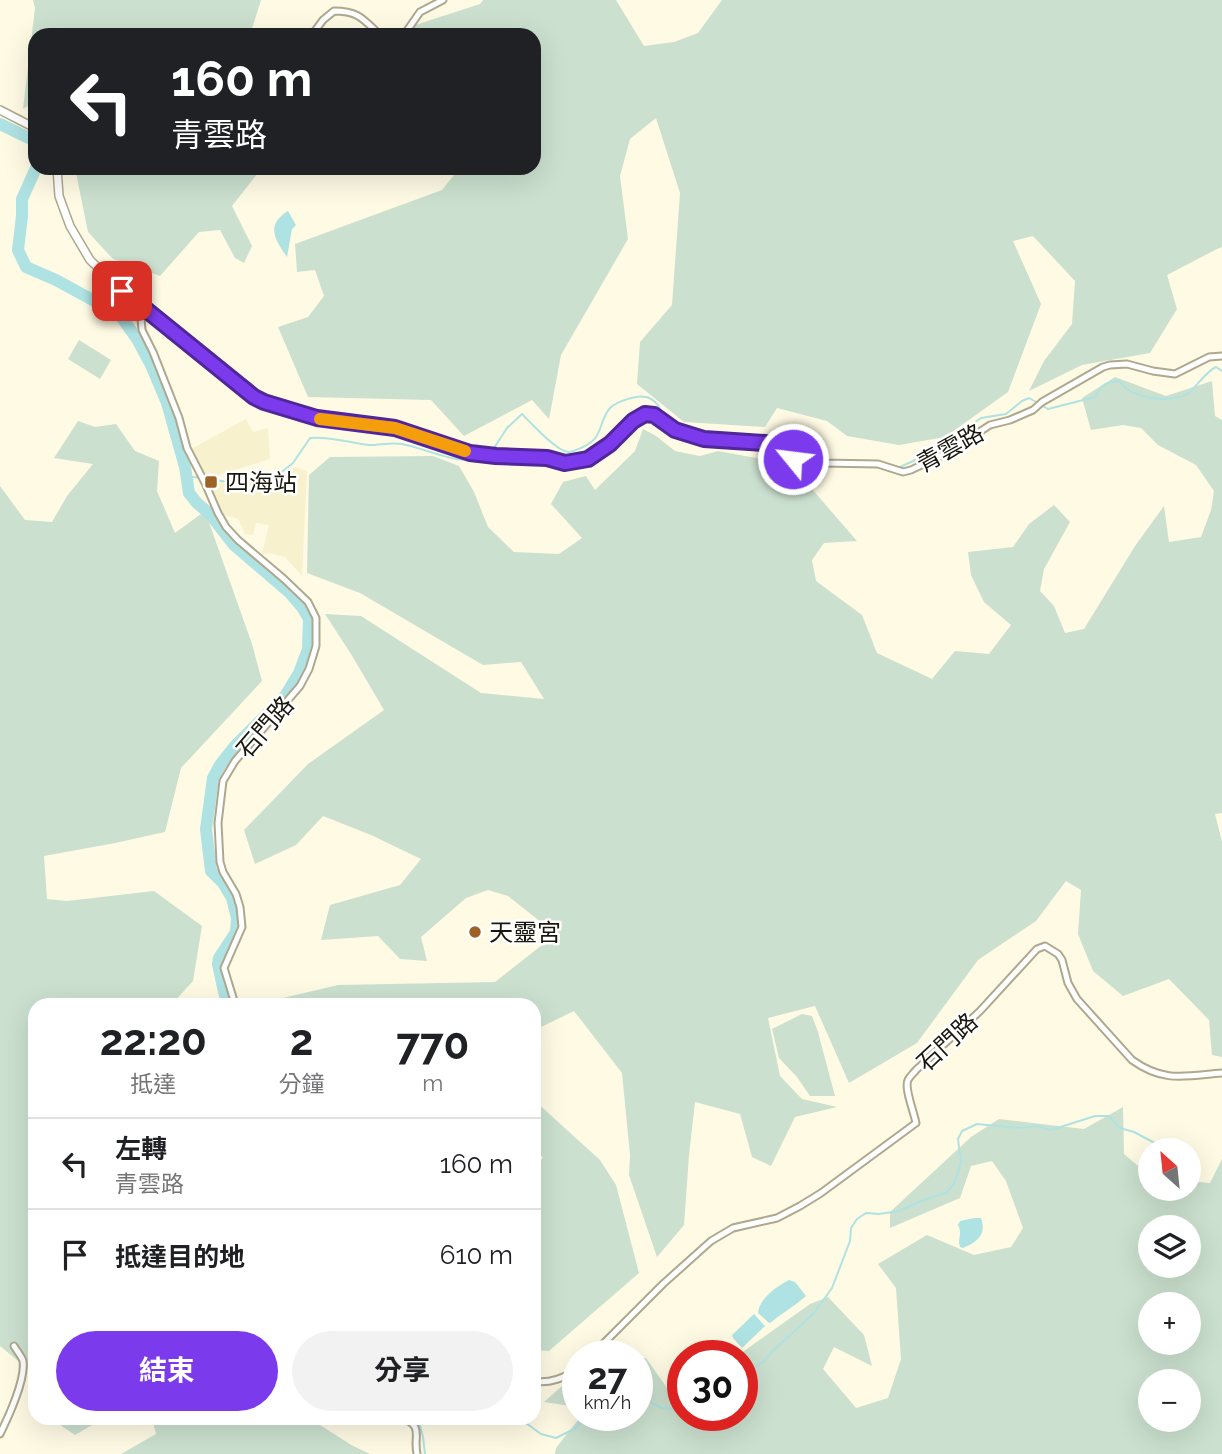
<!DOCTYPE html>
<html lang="zh-TW">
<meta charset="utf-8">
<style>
:root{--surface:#fff;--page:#f2f2f2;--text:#202124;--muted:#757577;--line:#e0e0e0;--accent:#7c3aed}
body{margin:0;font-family:Raleway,"Noto Sans TC",sans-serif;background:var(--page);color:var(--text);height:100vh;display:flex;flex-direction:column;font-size:26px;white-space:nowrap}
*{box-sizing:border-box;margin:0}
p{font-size:23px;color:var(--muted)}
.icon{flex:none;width:38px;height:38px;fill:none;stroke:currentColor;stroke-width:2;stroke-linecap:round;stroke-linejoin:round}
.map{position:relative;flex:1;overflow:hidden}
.panel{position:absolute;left:28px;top:998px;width:513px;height:427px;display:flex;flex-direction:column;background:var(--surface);border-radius:21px;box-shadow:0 7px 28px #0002}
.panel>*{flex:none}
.guide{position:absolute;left:28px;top:28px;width:513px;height:147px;border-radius:21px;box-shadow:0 7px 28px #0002;background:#202124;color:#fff;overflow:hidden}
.needle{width:46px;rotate:333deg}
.controls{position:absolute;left:1138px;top:1138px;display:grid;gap:14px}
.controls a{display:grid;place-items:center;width:63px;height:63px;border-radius:50%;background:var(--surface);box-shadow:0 7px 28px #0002;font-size:35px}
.speed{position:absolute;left:562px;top:1340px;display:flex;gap:14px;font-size:35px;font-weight:700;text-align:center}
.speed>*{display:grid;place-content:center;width:91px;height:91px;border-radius:50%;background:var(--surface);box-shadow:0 7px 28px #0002;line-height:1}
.speed small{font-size:18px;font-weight:400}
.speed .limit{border:10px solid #d22;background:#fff;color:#111}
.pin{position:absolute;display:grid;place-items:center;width:60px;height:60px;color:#fff;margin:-30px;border-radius:14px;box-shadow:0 4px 10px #0006}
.me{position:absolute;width:77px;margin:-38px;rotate:299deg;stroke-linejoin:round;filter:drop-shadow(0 0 5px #0008)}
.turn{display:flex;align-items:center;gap:24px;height:147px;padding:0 28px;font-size:32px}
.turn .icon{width:91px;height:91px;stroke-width:2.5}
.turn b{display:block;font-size:49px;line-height:60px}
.eta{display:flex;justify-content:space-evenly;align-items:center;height:119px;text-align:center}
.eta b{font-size:42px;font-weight:700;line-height:49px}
.cta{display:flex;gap:14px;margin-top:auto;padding:14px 28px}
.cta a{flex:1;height:80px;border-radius:42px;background:var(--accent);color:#fff;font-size:28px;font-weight:700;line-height:80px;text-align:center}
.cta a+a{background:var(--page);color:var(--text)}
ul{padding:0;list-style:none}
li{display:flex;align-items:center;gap:21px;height:91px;padding:0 28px;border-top:2px solid var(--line)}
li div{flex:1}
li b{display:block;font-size:26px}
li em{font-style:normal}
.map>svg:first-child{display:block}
</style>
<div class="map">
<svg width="1222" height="1454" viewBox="0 0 1222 1454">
<rect width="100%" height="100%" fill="#fffae4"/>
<!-- built -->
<g fill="#f8f1ce">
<polygon points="246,419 253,432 268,428 270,459 213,477 204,475 191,449"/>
<polygon points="295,467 307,471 302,576 285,557 270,553 262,554 269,525 256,523 253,535 245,534 238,519 222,514 206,480 252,483 277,479"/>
</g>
<!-- green -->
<g fill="#cbe0cf" fill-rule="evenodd">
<polygon points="33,0 261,0 250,35 35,35 35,102 23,109 35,8"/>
<polygon points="483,0 616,0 644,46 674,42 698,33 722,0 1222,0 1222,247 1217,249 1167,275 1177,309 1150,353 1082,365 1029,391 1044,361 1072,324 1075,281 1033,236 1013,241 1041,304 1008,392 945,437 899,445 847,436 827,421 777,408 765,427 684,422 637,384 640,342 672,305 680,193 656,118 630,139 620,176 628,239 561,355 549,419 532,400 464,436 431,400 308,397 278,327 308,317 324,296 315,270 297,272 295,244 442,190 454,175 455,168 534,168 534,35 398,35 403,29 480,4"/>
<polygon points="75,168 262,168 232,206 252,246 244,263 235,258 220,230 199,232 160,276 113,259 88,232"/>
<polygon points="79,340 111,360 100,379 68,359"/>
<polygon points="1115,377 1166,396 1212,381 1215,416 1222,420 1222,813 1215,814 1222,842 1222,1057 1212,1055 1209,1020 1169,979 1123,996 1093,971 1078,934 1081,890 1066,881 1036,921 978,960 917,1043 849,1083 815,1006 768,1018 780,1076 802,1099 837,1107 795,1117 771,1166 752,1157 740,1114 695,1102 689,1155 684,1225 657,1257 629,1175 630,1155 622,1073 574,1011 537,1029 534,1100 600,1160 616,1185 639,1273 549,1351 534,1350 534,1171 543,1157 534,1153 534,1004 283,1004 283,998 338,985 495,982 556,934 508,896 488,890 466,898 421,937 427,961 400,959 378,936 321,940 330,905 400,885 421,859 371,835 323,816 296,845 255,864 244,830 308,764 384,710 351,654 325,614 361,616 481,693 544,699 521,662 483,665 360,593 307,573 309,475 330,457 433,456 459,466 474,492 488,527 514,552 559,554 582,538 551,504 563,482 586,476 595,490 635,451 643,429 656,436 675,451 700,456 718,451 777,462 811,488 857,541 824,543 812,560 816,581 862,615 877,653 932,679 955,651 989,654 1011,625 984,602 971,575 968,552 1013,547 1029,524 1054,505 1070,522 1044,569 1040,591 1054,606 1065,633 1084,629 1135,546 1164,506 1169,542 1201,537 1211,510 1214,491 1196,465 1158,445 1141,428 1123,425 1091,430 1082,398"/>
<polygon points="78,421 95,427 116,424 135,451 159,461 157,491 175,533 205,511 252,644 262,681 181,768 165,832 115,843 44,856 47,899 67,901 154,891 202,926 193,981 172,1004 35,1004 35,1384 29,1370 0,1346 0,486 25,520 52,522 67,496 93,464 54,458"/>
<polygon points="802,1014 812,1016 818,1032 835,1096 810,1096 797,1077 779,1058 772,1029"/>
<path d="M1123 1107 1124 1154 1150 1176V1188H1188V1181L1210 1183 1222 1159V1454H555L556 1448 581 1416H637V1358H646L672 1395 682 1389V1416H742V1356H737L810 1304 828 1297 864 1335 872 1366 834 1347 823 1369 856 1408 888 1398 901 1359 896 1288 878 1264 927 1235 974 1255 1011 1247 1023 1228 1006 1181 992 1161 971 1166 960 1198 890 1228V1212L971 1137 999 1119 1084 1129ZM1150 1227H1188V1265H1150ZM1150 1304H1188V1342H1150ZM1150 1381H1188V1419H1150Z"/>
<polygon points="577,1377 577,1407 544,1402 562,1386"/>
<polygon points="50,1418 104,1418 75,1435"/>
<polygon points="152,1418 309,1418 353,1446 370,1454 121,1454 156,1434"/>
</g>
<!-- water -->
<g fill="#afe2e2">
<path d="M288 211 296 225 292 229 287 257C275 240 265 225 288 211Z"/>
<path d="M974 1218H981C987 1235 977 1242 963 1248L960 1247C957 1238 963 1234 958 1225L960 1221Z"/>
<path d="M789 1280 795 1282 806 1296C795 1306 782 1313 770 1323L768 1322 758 1313C759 1299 777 1286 789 1280Z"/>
<polygon points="754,1314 765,1326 742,1348 733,1338 732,1335"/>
</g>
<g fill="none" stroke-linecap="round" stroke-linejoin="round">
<!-- stream -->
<g stroke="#afe2e2" stroke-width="2">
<polyline points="676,433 684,438 697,439"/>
<polyline points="716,442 766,447 781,458 798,467 813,468 837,466"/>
<path d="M490 452 496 445 507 428 522 414C531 423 556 451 568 452 573 452 578 449 583 447 604 438 598 422 610 408 617 401 637 395 646 397 655 399 662 409 663 417"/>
<path d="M898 468 941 448 981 418 1006 414 1022 401 1029 398 1048 409 1095 397C1102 385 1105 382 1119 381 1123 385 1127 390 1132 392 1146 399 1173 402 1187 394 1198 386 1204 373 1216 367L1222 371"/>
<polyline points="186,476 201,478"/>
<path d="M206 479 239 483 263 479 279 474 293 463 310 438C331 436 349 443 369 445 380 445 391 442 402 444 426 448 464 469 486 456"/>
<polyline points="742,1379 765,1360 773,1351 814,1313 832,1288 850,1241 851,1228 857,1219 866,1213 879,1214 899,1211 924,1200 946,1193 954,1184 961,1163 958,1139 962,1131 977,1124 1019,1128 1038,1126 1051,1130 1095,1116 1109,1116 1120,1128 1134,1132 1168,1150"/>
<polyline points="637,1396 662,1408 682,1409"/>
<polyline points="418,1418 423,1437 425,1454"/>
<polyline points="519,1418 541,1434 556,1438 576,1428 587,1416"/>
</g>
<!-- river -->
<g stroke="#afe2e2" stroke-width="12">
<polyline points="0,124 31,139 35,143"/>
<polyline points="36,168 22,199 22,216 18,250 26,267 56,280 120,315 137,339 151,365 167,403 185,467 189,493 197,503 210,514 234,545 290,593 302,607 309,619 308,649 299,673 285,696 235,746 220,765 213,778 206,829 211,871 223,883 232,898 237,918 236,932 219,958 218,964 224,992 228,1004"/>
</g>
<!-- street casing -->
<g stroke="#ada88e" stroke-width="9">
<g id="street">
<path d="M312 35 323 20 334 11C359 11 363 19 380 35"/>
<polyline points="404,35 420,12 443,0"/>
<polyline points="140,308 144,308 254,397 264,402 316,418 395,428 470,453 496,456 547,458 565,463 588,459 610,444 633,421 645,414 654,415 675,430 704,439 765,443 793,459 823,463 878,464 903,472 911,470 947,453 990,425 1010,420 1033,410 1042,402 1103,367 1110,365 1127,364 1153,371 1175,374 1209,357 1222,356"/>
<polyline points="140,308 142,330 153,352 179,418 187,448 205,483 218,513 226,527 238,540 284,579 308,602 316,618 316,646 309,669 300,686 235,761 223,781 218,823 220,862 223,872 236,894 240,907 242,927 224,968 235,1004"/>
<path d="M591 1356 663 1284 711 1241 733 1228 777 1218 800 1206 821 1193 916 1123C914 1112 904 1088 908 1080 910 1076 913 1074 916 1070L980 1011 1037 949 1045 946 1058 954 1062 960 1068 983 1077 999 1132 1060C1164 1083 1185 1076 1222 1073"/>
<path d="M534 1381C548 1384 566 1378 578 1368"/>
<path d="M403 1418C424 1427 413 1436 417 1454"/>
<path d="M0 1434C8 1418 26 1379 23 1361 22 1357 17 1351 14 1346"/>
</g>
</g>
<!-- secondary casing -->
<g stroke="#ada88e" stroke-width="10">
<g id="secondary">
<polyline points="0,110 35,128"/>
<polyline points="57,168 59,196 70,226 90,260 140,308"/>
</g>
</g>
<!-- street -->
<use href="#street" stroke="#fff" stroke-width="5"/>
<!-- secondary -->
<use href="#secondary" stroke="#fff" stroke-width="7"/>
</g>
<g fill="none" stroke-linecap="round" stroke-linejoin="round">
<!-- route casing -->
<g stroke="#51269a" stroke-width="18">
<polyline id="route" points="122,291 140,308 144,308 254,397 264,402 317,418 395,428 470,453 496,456 547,458 565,463 588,459 610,444 633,421 645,414 654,415 675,430 704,439 765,443 793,459"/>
</g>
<!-- route -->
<use href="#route" stroke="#7c3aed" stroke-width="12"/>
<!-- slow -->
<polyline stroke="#f59e0b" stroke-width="12" points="320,419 395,428 465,451"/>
</g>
<!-- markers -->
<g fill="#9e6324" stroke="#fff" stroke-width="2.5">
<rect x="204" y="475" width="14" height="14" rx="3.5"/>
<circle cx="475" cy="932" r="7"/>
</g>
<g text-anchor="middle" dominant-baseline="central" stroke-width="5" stroke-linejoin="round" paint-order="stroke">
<!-- street labels -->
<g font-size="24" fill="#1a180e" stroke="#fff">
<text transform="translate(950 448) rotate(-29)">青雲路</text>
<text transform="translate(265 727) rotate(-49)">石門路</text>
<text transform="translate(947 1042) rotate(-43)">石門路</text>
</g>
<!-- poi labels -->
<g font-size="24" fill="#1a180e" stroke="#fff" text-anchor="start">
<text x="225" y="482">四海站</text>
<text x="489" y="932">天靈宮</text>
</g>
</g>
</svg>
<div class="controls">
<a><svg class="needle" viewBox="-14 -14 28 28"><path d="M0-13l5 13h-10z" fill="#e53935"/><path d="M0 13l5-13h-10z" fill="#757577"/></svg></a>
<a><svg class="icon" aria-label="layers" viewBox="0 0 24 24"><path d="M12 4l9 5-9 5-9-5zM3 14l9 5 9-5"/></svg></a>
<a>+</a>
<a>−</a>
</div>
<div class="speed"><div>27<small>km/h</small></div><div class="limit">30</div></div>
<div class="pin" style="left:122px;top:291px;background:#d93025"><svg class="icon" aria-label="arrive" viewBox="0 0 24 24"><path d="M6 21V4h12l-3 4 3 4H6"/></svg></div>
<svg class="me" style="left:793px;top:459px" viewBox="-20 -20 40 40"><circle r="17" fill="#7c3aed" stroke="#fff" stroke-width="3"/><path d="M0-11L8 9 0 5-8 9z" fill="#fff"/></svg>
<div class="guide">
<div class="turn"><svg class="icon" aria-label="left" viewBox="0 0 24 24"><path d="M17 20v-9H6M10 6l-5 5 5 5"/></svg><div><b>160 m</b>青雲路</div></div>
</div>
<section class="panel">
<div class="eta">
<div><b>22:20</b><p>抵達</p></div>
<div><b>2</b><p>分鐘</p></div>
<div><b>770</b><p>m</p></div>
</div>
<ul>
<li><svg class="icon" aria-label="left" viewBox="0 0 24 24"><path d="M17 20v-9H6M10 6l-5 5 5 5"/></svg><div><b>左轉</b><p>青雲路</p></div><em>160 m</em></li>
<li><svg class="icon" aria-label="arrive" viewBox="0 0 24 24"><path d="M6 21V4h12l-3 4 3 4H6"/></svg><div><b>抵達目的地</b></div><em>610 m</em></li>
</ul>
<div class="cta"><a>結束</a><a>分享</a></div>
</section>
</div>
